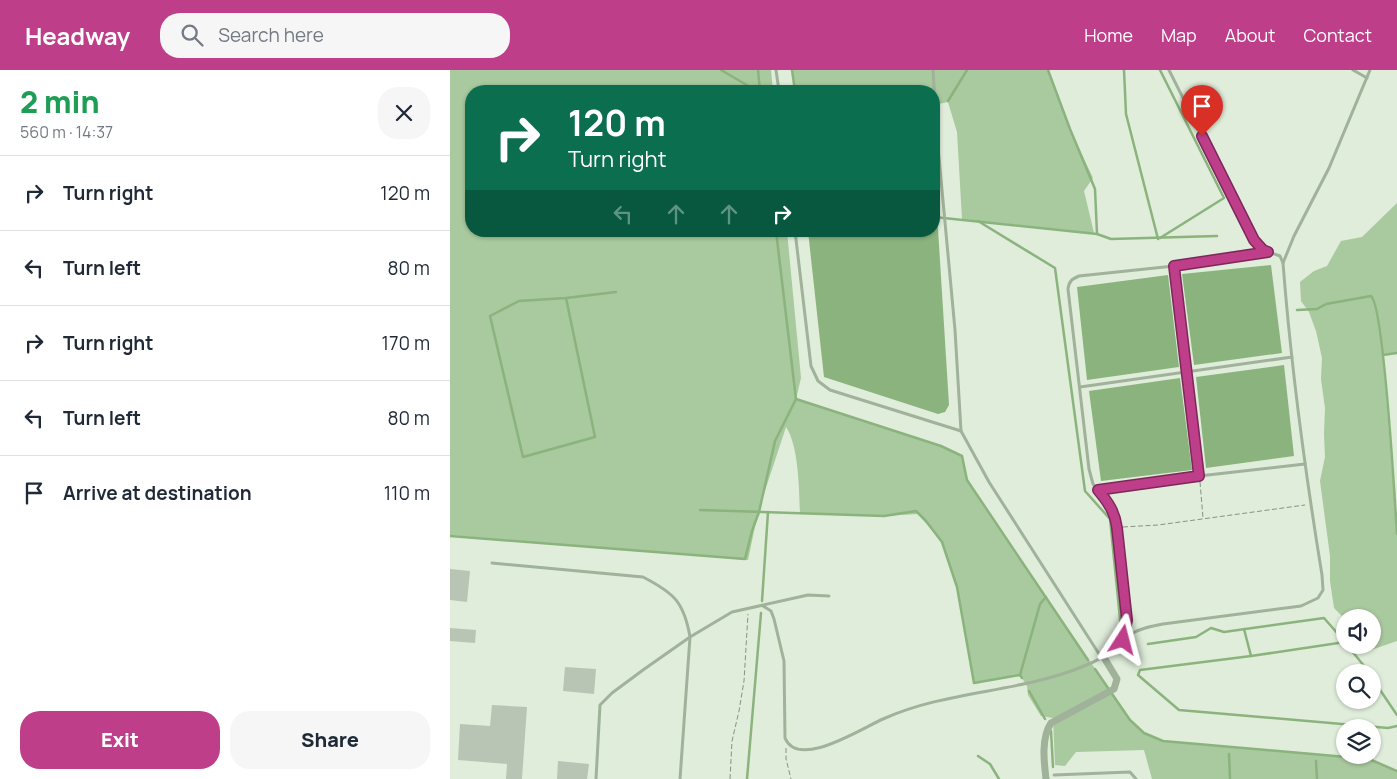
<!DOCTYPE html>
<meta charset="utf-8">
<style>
:root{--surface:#fff;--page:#f6f6f7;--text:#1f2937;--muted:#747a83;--line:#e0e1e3;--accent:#be3e8a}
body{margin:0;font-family:Manrope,sans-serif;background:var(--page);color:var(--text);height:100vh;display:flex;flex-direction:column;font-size:19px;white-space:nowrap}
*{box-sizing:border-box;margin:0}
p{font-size:16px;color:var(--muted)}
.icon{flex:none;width:28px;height:28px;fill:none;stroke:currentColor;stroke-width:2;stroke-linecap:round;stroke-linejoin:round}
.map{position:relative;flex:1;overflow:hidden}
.details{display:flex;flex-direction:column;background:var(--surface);width:450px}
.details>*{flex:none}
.top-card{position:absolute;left:15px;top:15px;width:475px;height:152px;border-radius:20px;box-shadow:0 1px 4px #0004;background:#0b6e4f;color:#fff;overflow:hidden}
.fabs{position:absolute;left:886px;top:539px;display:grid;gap:10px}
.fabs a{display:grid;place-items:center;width:45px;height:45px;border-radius:50%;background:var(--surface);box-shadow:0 1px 4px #0004;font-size:25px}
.pin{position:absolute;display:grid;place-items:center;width:42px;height:42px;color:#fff;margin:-51px -21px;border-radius:50% 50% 50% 0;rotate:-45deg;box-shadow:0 0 5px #0007}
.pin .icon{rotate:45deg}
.me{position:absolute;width:55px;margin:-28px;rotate:9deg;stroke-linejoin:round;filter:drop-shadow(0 0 4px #0008)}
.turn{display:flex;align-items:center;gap:18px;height:105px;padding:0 20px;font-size:22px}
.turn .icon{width:65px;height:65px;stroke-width:2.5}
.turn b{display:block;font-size:35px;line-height:42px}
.lanes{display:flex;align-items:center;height:48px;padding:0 20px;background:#0003;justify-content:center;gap:25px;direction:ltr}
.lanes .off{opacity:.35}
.round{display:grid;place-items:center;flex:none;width:52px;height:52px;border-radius:20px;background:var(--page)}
.overview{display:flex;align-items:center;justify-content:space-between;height:85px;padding:0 20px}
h1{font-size:30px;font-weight:800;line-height:38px;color:#1e9e55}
.cta{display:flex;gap:10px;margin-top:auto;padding:10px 20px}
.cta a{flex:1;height:58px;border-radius:20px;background:var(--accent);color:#fff;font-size:20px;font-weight:800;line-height:58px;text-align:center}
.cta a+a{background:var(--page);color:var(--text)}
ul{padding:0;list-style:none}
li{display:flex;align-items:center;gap:15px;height:75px;padding:0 20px;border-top:1px solid var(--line)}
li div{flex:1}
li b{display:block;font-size:19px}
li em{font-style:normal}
header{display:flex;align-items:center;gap:30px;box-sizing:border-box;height:70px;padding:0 25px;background:var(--accent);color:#fff}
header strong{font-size:24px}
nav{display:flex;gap:28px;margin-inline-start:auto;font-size:18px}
.search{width:350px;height:45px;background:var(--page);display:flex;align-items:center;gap:12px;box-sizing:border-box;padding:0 18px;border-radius:20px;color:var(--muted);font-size:19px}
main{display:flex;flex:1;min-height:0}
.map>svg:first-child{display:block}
</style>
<header>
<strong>Headway</strong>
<div class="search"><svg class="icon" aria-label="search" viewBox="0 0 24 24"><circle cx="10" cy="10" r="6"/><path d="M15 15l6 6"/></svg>Search here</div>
<nav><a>Home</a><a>Map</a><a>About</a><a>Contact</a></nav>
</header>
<main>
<section class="details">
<div class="overview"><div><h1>2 min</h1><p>560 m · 14:37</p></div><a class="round"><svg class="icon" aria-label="close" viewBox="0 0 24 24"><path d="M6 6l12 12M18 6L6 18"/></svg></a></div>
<ul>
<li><svg class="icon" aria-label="right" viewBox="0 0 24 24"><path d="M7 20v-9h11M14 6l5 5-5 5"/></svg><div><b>Turn right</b></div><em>120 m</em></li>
<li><svg class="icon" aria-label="left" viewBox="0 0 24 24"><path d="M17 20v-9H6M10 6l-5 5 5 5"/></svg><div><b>Turn left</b></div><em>80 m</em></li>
<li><svg class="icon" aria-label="right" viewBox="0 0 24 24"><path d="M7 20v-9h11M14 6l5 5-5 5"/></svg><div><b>Turn right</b></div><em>170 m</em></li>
<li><svg class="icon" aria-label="left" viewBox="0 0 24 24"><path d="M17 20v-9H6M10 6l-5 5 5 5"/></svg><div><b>Turn left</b></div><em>80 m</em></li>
<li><svg class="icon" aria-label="arrive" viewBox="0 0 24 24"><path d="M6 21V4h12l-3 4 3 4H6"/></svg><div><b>Arrive at destination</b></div><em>110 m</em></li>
</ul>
<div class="cta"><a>Exit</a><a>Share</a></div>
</section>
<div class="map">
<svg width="947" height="709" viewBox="0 0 947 709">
<rect width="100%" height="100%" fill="#dfedda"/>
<!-- green -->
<g fill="#a9c99e">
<path d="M0 0H321L323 21H21V161H337L351 308 346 329 491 376 512 386 517 410 680 650 694 663 713 671 919 689 947 701V709H702L694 680 626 682 615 696 605 695 603 648 591 646 578 625 577 616 570 605 524 613 507 518 492 472 468 444 434 446 350 443C349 420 349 376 336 357L308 442 298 490 0 465Z"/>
<polygon points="342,0 598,0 620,59 643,108 634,121 644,163 512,149 507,62 498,32 484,35 484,21 345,21"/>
<polygon points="947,133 947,283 933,285 947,464 947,571 921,580 917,575 922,575 922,548 895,548 895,549 884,538 880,511 880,486 870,411 875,387 874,364 875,338 871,309 872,288 866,261 859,242 851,231 850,212 864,201 877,196 891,171 912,167"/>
</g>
<!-- water -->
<g fill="#8bb37d">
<polygon points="484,95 499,335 495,342 488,344 374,307 358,161 484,161"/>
<polygon points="821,195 832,283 744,295 732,204"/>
<polygon points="718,205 729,297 637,310 627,217"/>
<polygon points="834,295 844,386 756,398 746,307"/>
<polygon points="730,308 742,400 651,411 639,321"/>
</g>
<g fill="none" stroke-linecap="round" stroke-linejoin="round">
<!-- stream -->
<g stroke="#8bb37d" stroke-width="2.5">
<polyline points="271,0 307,21"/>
<polyline points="308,0 310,21"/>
<polyline points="342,0 345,21"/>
<polyline points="598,0 620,59 645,119 647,164"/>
<polyline points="674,0 676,44 708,169"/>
<polyline points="498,31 517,0"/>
<polyline points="484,147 647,164 661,169 767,166"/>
<polyline points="528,151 605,198 635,421 660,449 671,559 660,575 654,578"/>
<polyline points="710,168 774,128 710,0"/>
<polyline points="116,228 145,367 73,387 40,246 69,231 116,228 166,222"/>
<path d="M847 240 867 239 876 234 921 226C934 236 945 434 947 464"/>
<polyline points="933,285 947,283"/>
<polyline points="346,329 491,376 512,386 517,410 638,590"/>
<polyline points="250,440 434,446 466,441 476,451 492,472 507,517 524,613 570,605"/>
<polyline points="0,466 295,489 302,461 309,442 325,371 346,329 326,161"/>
<polyline points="312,531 318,442"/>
<polyline points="794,559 801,586"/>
<polyline points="895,572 801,586 690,600 688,605 729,640 938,658 947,656"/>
<polyline points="698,574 746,567 761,558 774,562 874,548 895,572"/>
<polyline points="897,575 919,602"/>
<polyline points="645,599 680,650 694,663 713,671 919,689 947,701"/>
<polyline points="572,608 570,605 590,534 596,527"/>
<polyline points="922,608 947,645"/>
<polyline points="579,621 595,649"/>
<polyline points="601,661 603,697"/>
<polyline points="779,684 780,709"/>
<polyline points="528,686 540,694 549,709"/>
<polyline points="866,691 867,709"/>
<polyline points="297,709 311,543"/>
</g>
</g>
<!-- building -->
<g fill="#b8c5b4">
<polygon points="0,499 20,501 17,532 0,530"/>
<polygon points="0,558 26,560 25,573 0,571"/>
<polygon points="115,597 146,599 144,624 113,621"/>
<polygon points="42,635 77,637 72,709 56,709 57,694 8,690 10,654 40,656"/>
<polygon points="108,691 139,694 137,709 107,709"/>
</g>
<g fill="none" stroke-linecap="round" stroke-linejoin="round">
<!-- path -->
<g stroke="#889285" stroke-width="1" stroke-dasharray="5 2.5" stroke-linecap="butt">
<polyline points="750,412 753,448"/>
<polyline points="673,457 708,455 855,435"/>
<polyline points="336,678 336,689 341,709"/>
<polyline points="280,709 282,671 289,641 294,611 298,544"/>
</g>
<!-- service -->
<g stroke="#a0b29a" stroke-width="3">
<polyline points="326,0 329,21"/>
<polyline points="483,0 487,66 505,260 511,361 539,412 651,587"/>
<polyline points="903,0 917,8"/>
<polyline points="345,161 361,296 368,311 380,320 511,361"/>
<polyline points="833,193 844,166 879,98 920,0"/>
<polyline points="724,196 749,406"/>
<polyline points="630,317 842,287"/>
<polyline points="648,420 749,406 855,394"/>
<path d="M42 493 193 507C224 523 234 532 240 567L230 709"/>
<path d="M313 536 321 541 324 549 334 591 335 668C348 700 412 658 433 649 497 620 570 623 634 596 645 592 655 586 664 579 670 574 675 568 681 564 691 558 702 556 713 554L851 536 868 528 873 520 872 505C855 401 841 297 833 193L830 186 813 180 804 170 719 0"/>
<path d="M673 569 677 550 667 457 665 446 660 434 643 414 639 399 618 219C619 211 622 209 629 206L724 196 818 182"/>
<polyline points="604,705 680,702 686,709"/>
<polyline points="146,709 150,635 162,623 193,600 240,567 282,542 358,525 379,526"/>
</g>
<!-- minor -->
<path stroke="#a0b29a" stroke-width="7" d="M596 709C594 692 591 668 601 653L664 619 667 609 653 586"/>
</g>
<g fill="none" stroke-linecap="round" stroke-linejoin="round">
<!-- route casing -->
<g stroke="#7c285a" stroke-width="12">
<path id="route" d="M673 570 677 550 667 458C665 442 658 432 648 420L749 406 724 196 818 182 813 180 804 170 752 66"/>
</g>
<!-- route -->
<use href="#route" stroke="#be3e8a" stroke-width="9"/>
</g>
</svg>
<div class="fabs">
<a><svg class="icon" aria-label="sound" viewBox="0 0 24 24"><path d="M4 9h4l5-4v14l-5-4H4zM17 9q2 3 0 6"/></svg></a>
<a><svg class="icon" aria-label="search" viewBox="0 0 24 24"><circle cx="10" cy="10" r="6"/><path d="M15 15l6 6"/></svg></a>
<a><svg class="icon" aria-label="layers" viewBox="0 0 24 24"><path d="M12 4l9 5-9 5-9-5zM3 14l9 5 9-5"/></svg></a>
</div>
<div class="pin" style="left:752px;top:66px;background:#d93025"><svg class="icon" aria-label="arrive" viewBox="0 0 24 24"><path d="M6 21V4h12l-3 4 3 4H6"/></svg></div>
<svg class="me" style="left:673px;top:570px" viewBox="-20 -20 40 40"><path d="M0-17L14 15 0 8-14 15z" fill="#be3e8a" stroke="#fff" stroke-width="4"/></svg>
<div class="top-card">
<div class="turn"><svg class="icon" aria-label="right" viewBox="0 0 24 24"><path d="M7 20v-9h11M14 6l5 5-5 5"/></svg><div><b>120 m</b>Turn right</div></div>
<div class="lanes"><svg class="icon off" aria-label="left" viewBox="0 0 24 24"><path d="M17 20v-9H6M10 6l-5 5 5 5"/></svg><svg class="icon off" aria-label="ahead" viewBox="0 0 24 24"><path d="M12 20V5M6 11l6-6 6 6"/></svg><svg class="icon off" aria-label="ahead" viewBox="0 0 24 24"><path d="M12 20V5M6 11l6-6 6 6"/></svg><svg class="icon" aria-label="right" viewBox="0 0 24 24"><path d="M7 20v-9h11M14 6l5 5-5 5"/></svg></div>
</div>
</div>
</main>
